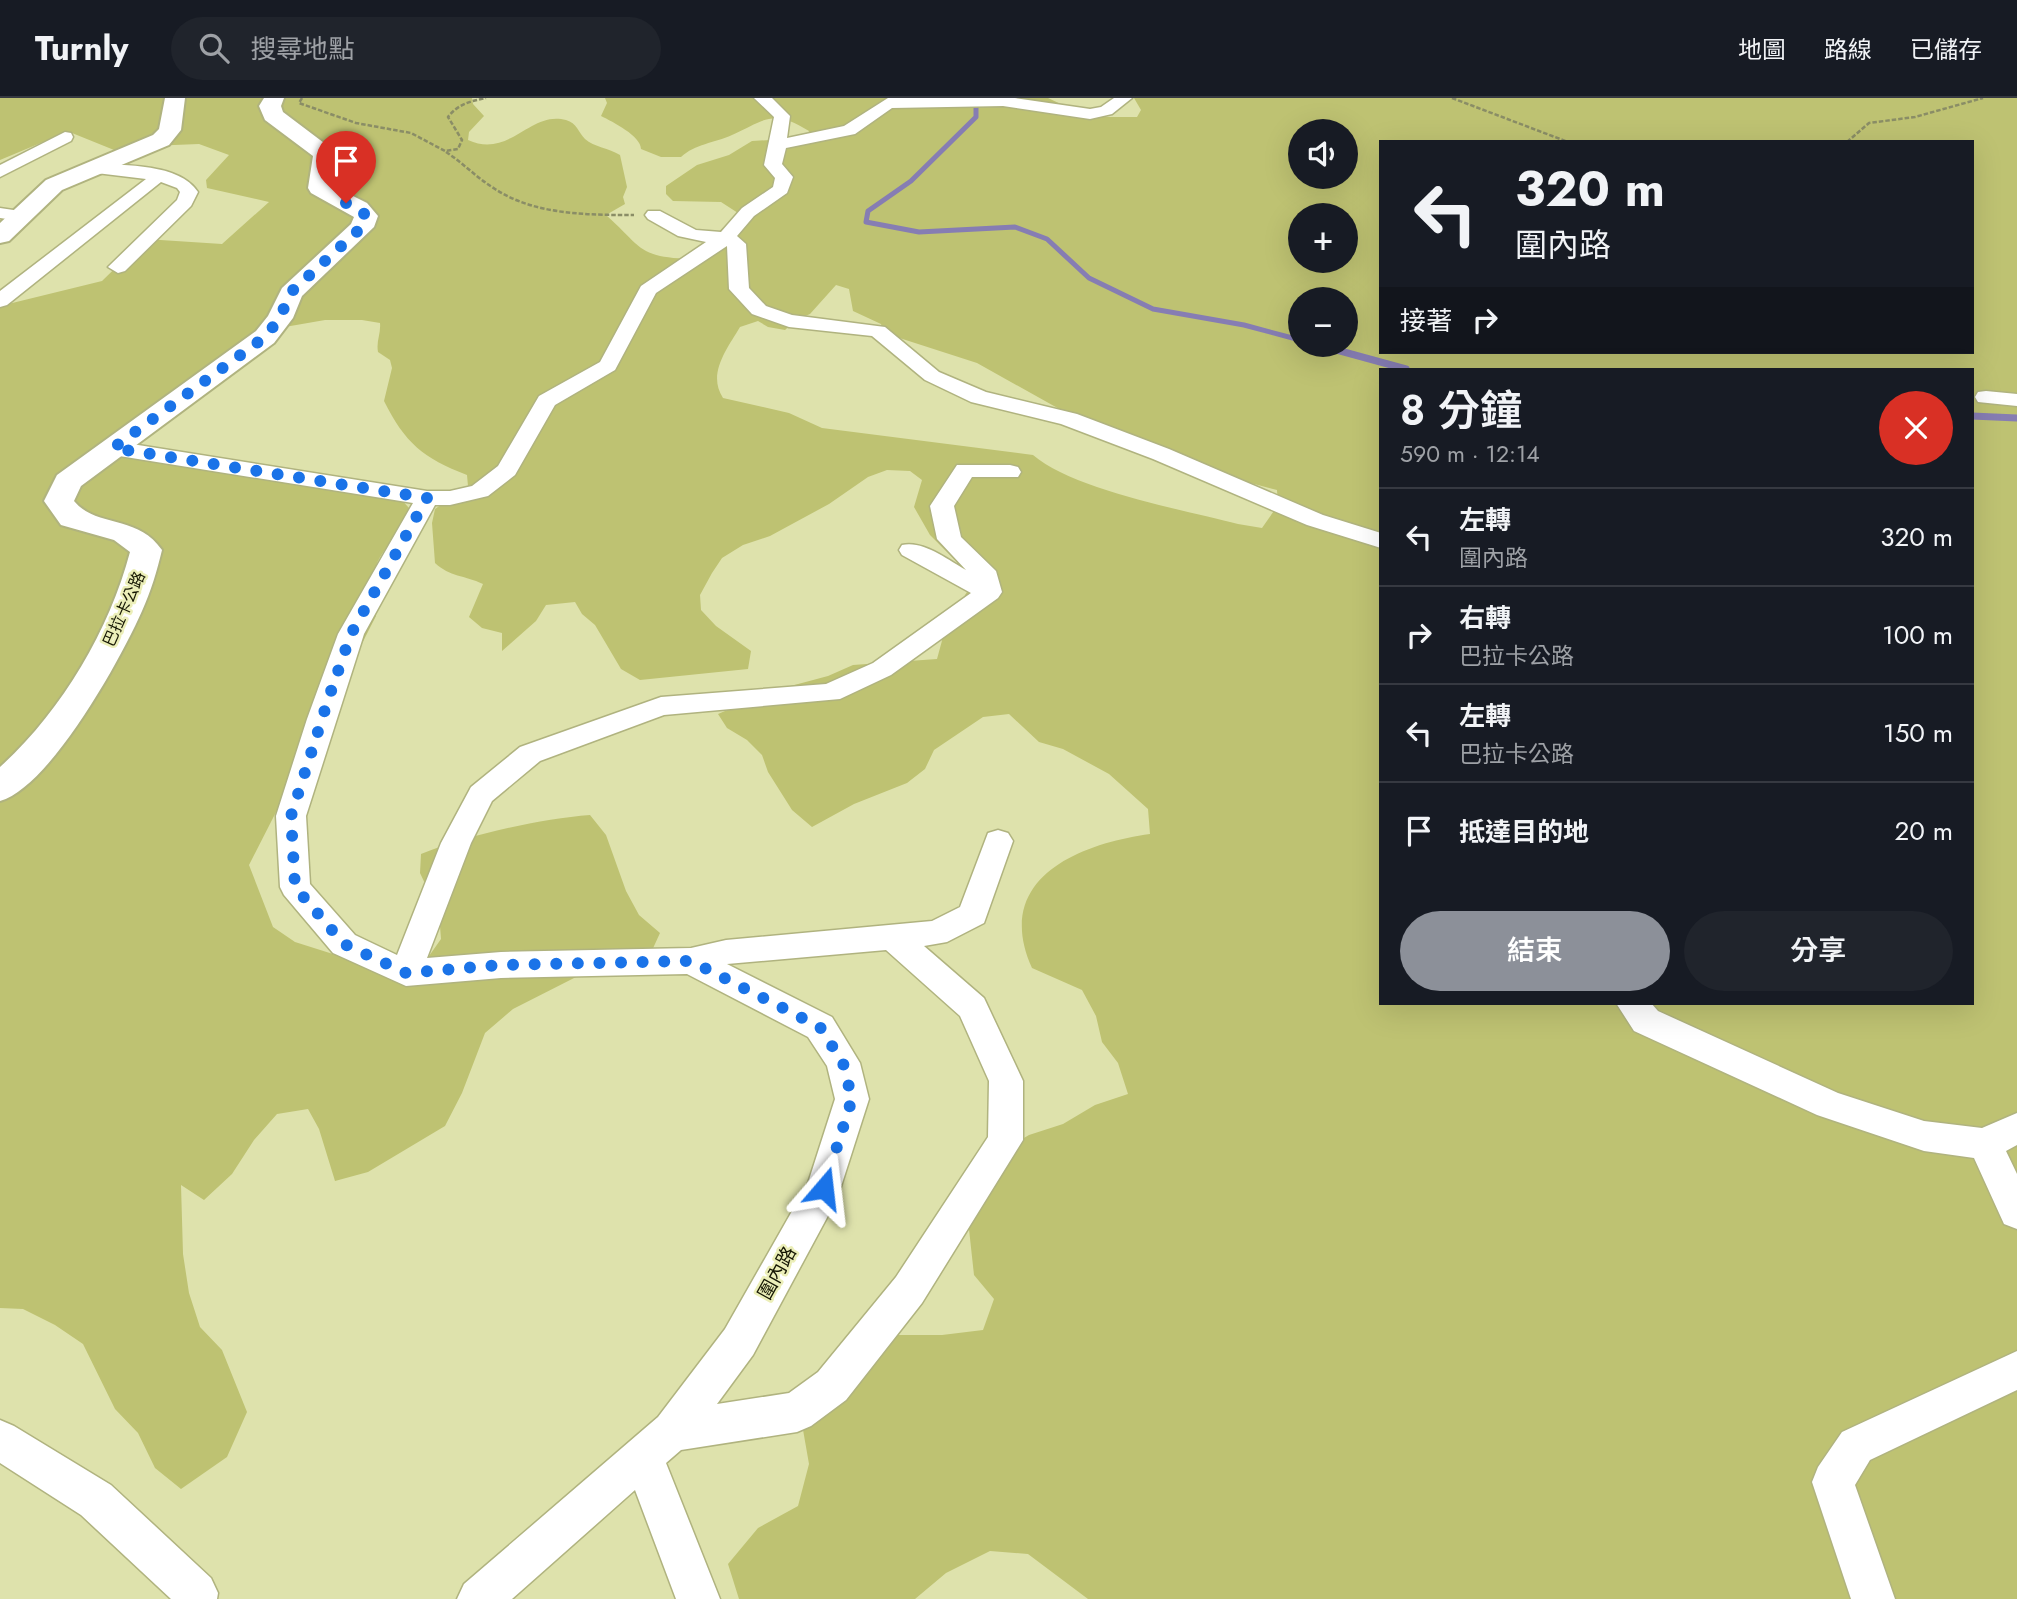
<!DOCTYPE html>
<html lang="zh-TW">
<meta charset="utf-8">
<style>
:root{--surface:#171b24;--page:#20242c;--text:#f1f3f6;--muted:#9ea1a6;--line:#363941;--accent:#8c9099}
body{margin:0;font-family:Jost,"Noto Sans TC",sans-serif;background:var(--page);color:var(--text);height:100vh;display:flex;flex-direction:column;font-size:26px;white-space:nowrap}
*{box-sizing:border-box;margin:0}
p{font-size:23px;color:var(--muted)}
.icon{flex:none;width:38px;height:38px;fill:none;stroke:currentColor;stroke-width:2;stroke-linecap:round;stroke-linejoin:round}
.map{position:relative;flex:1;overflow:hidden}
.details{position:absolute;left:1379px;top:270px;width:595px;height:637px;display:flex;flex-direction:column;background:var(--surface);border-radius:0px;box-shadow:0 7px 28px #0002}
.details>*{flex:none}
.banner{position:absolute;left:1379px;top:42px;width:595px;height:214px;border-radius:0px;box-shadow:0 7px 28px #0002;background:#171b24;color:var(--text);overflow:hidden}
.controls{position:absolute;left:1288px;top:21px;display:grid;gap:14px}
.controls a{display:grid;place-items:center;width:70px;height:70px;border-radius:50%;background:var(--surface);box-shadow:0 7px 28px #0002;font-size:35px}
.pin{position:absolute;display:grid;place-items:center;width:60px;height:60px;color:#fff;margin:-72px -30px;border-radius:50% 50% 50% 0;rotate:-45deg;box-shadow:0 0 7px #0007}
.pin .icon{rotate:45deg}
.me{position:absolute;width:77px;margin:-38px;rotate:17deg;stroke-linejoin:round;filter:drop-shadow(0 0 5px #0008)}
.turn{display:flex;align-items:center;gap:24px;height:147px;padding:0 21px;font-size:32px}
.turn .icon{width:91px;height:91px;stroke-width:2.5}
.turn b{display:block;font-size:49px;line-height:60px}
.then{display:flex;align-items:center;height:66px;padding:0 21px;background:#0003;gap:14px;font-size:26px}
.round{display:grid;place-items:center;flex:none;width:74px;height:74px;border-radius:37px;background:var(--page)}
.overview{display:flex;align-items:center;justify-content:space-between;height:119px;padding:0 21px}
h1{font-size:42px;font-weight:600;line-height:52px}
.cta{display:flex;gap:14px;margin-top:auto;padding:14px 21px}
.cta a{flex:1;height:80px;border-radius:42px;background:var(--accent);color:#fff;font-size:28px;font-weight:600;line-height:80px;text-align:center}
.cta a+a{background:var(--page);color:var(--text)}
ul{padding:0;list-style:none}
li{display:flex;align-items:center;gap:21px;height:98px;padding:0 21px;border-top:2px solid var(--line)}
li div{flex:1}
li b{display:block;font-size:26px}
li em{font-style:normal}
header{display:flex;align-items:center;gap:42px;box-sizing:border-box;height:98px;padding:0 35px;background:var(--surface);border-bottom:2px solid var(--line)}
header strong{font-size:33px}
nav{display:flex;gap:38px;margin-inline-start:auto;font-size:24px}
.search{width:490px;height:63px;background:var(--page);display:flex;align-items:center;gap:18px;box-sizing:border-box;padding:0 24px;border-radius:38px;color:var(--muted);font-size:26px}
.map>svg:first-child{display:block}
</style>
<header>
<strong>Turnly</strong>
<div class="search"><svg class="icon" aria-label="search" viewBox="0 0 24 24"><circle cx="10" cy="10" r="6"/><path d="M15 15l6 6"/></svg>搜尋地點</div>
<nav><a>地圖</a><a>路線</a><a>已儲存</a></nav>
</header>
<div class="map">
<svg width="2017" height="1501" viewBox="0 0 2017 1501">
<rect width="100%" height="100%" fill="#dee2ac"/>
<!-- green -->
<path fill="#bec272" fill-rule="evenodd" d="M0 0H472L473 6 484 18 469 34 468 42C510 61 530 12 566 22 577 25 578 34 585 41 594 49 609 50 620 57L627 89 623 99 625 106 606 117C643 150 637 159 691 161L738 115 721 104 673 103 666 96V88L697 67 729 57 752 43 806 40 809 33C773 10 765 22 732 37 714 45 695 46 681 59H661L641 51C641 38 613 24 601 18L607 5 605 0H1048L1088 19H1137L1141 12 1134 0H2017V1501H1088L1028 1456 990 1453 946 1475 915 1501H739L728 1466 758 1430 798 1408 809 1366 802 1326 857 1260 898 1237H942L983 1232 994 1201 974 1177 967 1113 992 1059 1029 1037 1063 1026 1095 1007 1128 996 1118 965 1102 944 1096 918 1082 892 1032 870C992 781 1078 746 1150 736L1148 711 1109 676 1063 651 1039 644 1009 616 983 619 934 652 925 671 907 685 854 706 812 729 792 712 768 674 762 657 747 642 727 630 718 616 772 593 828 578 853 567 937 561 946 528 960 511 965 497 975 482 930 437 914 409 922 382 910 373 887 372 868 379 829 406 770 438 743 447 722 460 712 475 700 497 701 512 716 528 751 553 748 571 640 582 621 571 595 527 582 516 575 504 546 507 536 523 502 553V535L482 530 469 519 483 486C464 477 450 479 435 465L432 425 435 411 468 388 467 377C423 360 405 345 384 303L392 270 390 262 378 254C376 243 381 236 380 225L362 222H325L256 234 93 356 378 392 399 399 409 410C407 438 385 443 376 468 370 485 377 500 376 518L249 767 273 829 295 844 355 863 422 868 441 841 439 815 420 775 421 756C468 737 539 721 590 717L606 737 626 793 639 817 660 835 649 859 578 878 513 911 485 935 462 995 445 1028 368 1074 335 1083 319 1031 308 1011 277 1016 254 1042 232 1076 204 1102 181 1087 183 1156 189 1195 200 1229 222 1252 247 1314 227 1359 181 1391 155 1370 138 1335 115 1311 83 1246 55 1227 23 1211 0 1210V208L102 183 145 141 222 146 269 104 207 90 206 82 229 57 199 46 149 48 119 54 72 35 55 39 0 62ZM1300 33H1346V79H1300ZM1381 44H1972V254H1381ZM1300 117H1346V163H1300ZM836 187 849 191 853 213 881 226 884 235 977 265 1138 355 1277 392 1278 407 1262 430 1238 426C1184 412 1074 392 1033 357L822 330 789 315 723 300C707 276 727 251 740 229L758 223 768 229 785 232 796 222 810 216ZM1300 201H1346V247H1300ZM1381 271H1972V905H1381Z"/>
<g fill="none" stroke-linecap="round" stroke-linejoin="round">
<!-- stream-far1 -->
<g stroke="#867db3" stroke-width="5">
<polyline points="976,0 976,19 911,83 868,113 866,124 919,134 1015,129 1047,141 1089,180 1153,211 1244,227 1300,242"/>
<polyline points="1317,247 1328,250"/>
</g>
<!-- stream -->
<g stroke="#867db3" stroke-width="7">
<polyline points="1322,248 1406,271"/>
<polyline points="1972,318 2017,320"/>
</g>
<!-- minor casing -->
<g stroke="#b0b37f" stroke-width="3">
<g id="minor">
<path d="M754 0H772L790 18 787 40 844 28 888 0H1015L1090 11 1101 9 1114 0H1132L1112 16 1090 21 1003 8 892 10 855 36 786 50 782 66 793 79 787 95 754 118 737 138 746 146 749 190 766 208 792 217 885 229 939 274 986 294 1077 316 1169 351 1323 417 1381 435V450L1307 427 1153 361 1061 326 971 304 925 282 872 238 789 229 752 216 729 191 727 148 656 195 615 272 555 307 515 377 488 398 450 407H435L364 536 306 718 310 786 355 837 397 857 441 745 471 689 520 649 661 599 826 586 873 565 971 495 902 457 899 452 902 447C923 442 948 462 966 472L937 441 930 408 957 367H1010L1018 369 1021 374 1018 379H972L954 408 961 439 996 473 1002 494 998 500 891 577 840 601 664 617 540 663 492 703 471 745 427 860 501 854 691 850 726 842 932 823 960 809 988 735 998 732 1008 735 1013 743 984 825 947 844 924 848 984 900 1023 983V1042L922 1205 846 1302 811 1328 797 1334 681 1352 666 1365 720 1501H676L635 1392 512 1501H457L464 1486 658 1319 725 1231 808 1085 835 1001 827 968 808 939 687 876 501 880 406 888 333 855 284 797 280 789 276 718 307 621 338 536 413 405 113 357 105 355 102 350 105 345 113 343 427 393H450L472 388 498 368 539 298 600 264 641 188 706 144 678 138 648 121 645 117 648 113H660L696 132 721 134 742 110 773 89 775 80 764 67 774 19ZM886 852 960 918 989 983 988 1039 896 1179 818 1274 789 1295 717 1306 753 1257 837 1101 869 1001 860 965 832 919 727 866Z"/>
<polygon points="65,34 71,35 73,39 71,43 0,79 0,67"/>
<path d="M94 65C125 68 179 65 198 94L191 108 125 173 118 175 108 169 177 102 180 94 177 90 161 84 7 207 0 209V193L146 81 88 74 85 70 88 66Z"/>
<polygon points="0,110 27,114 30,118 21,123 0,120"/>
<polygon points="1986,293 2017,296 2017,308 1978,304 1975,299 1978,294"/>
<polygon points="1616,905 1651,905 1658,913 1838,995 1924,1023 1982,1030 2017,1015 2017,1047 2006,1053 2017,1076 2017,1131 2004,1126 1974,1060 1924,1053 1817,1017 1634,933"/>
<polygon points="2017,1253 2017,1292 1870,1362 1855,1387 1895,1501 1851,1501 1812,1384 1818,1369 1842,1334"/>
<polygon points="0,1322 14,1328 111,1387 211,1480 218,1495 217,1501 171,1501 81,1417 0,1365"/>
</g>
</g>
<!-- major casing -->
<g stroke="#b0b37f" stroke-width="4">
<g id="major">
<polygon points="165,0 185,0 181,32 169,47 62,92 9,143 0,145 0,125 46,82 153,37 159,31"/>
<path d="M264 0H284L281 8 283 14 332 51 335 56 331 87 367 105 378 118 374 129 302 198 293 220 274 245 81 388 74 403C96 430 137 416 162 452 157 473 151 493 142 513 121 561 50 689 0 703V669C61 614 109 533 130 454L114 442 61 427 44 403 57 377 256 233 268 218 282 190 351 126 354 119 311 95 308 90 313 58 265 22 259 8Z"/>
</g>
</g>
<!-- path -->
<g stroke="#8a8d66" stroke-width="2.5" stroke-dasharray="4.5 2" stroke-linecap="butt">
<path d="M302 0 299 5 356 25 411 35 445 53 458 51 462 42 448 19C458 6 471 3 486 0"/>
<polyline points="1452,0 1568,44"/>
<polyline points="1847,44 1869,25 1915,19 1983,0"/>
<path d="M446 54C463 65 477 80 495 91 535 117 587 117 634 117"/>
</g>
<!-- minor -->
<use href="#minor" fill="#fff" fill-rule="evenodd"/>
<!-- major -->
<use href="#major" fill="#fff" fill-rule="evenodd"/>
</g>
<g fill="none" stroke-linecap="round" stroke-linejoin="round">
<!-- route -->
<polyline stroke="#1a73e8" stroke-width="12" stroke-dasharray="0 21.6" points="346,105 359,110 366,118 362,129 290,195 280,220 265,239 113,350 427,400 351,536 329,599 291,718 295,789 344,846 406,875 500,867 691,863 820,929 843,965 852,1001 824,1090"/>
</g>
<g text-anchor="middle" dominant-baseline="central" stroke-width="5" stroke-linejoin="round" paint-order="stroke">
<!-- far-street labels -->
<g font-size="16" fill="#151603" stroke="#ecefb9">
<text transform="translate(124 511) rotate(-66)">巴拉卡公路</text>
</g>
<!-- street labels -->
<g font-size="19" fill="#151603" stroke="#ecefb9">
<text transform="translate(777 1175) rotate(-61)">圍內路</text>
</g>
</g>
</svg>
<div class="controls">
<a><svg class="icon" aria-label="sound" viewBox="0 0 24 24"><path d="M4 9h4l5-4v14l-5-4H4zM17 9q2 3 0 6"/></svg></a>
<a>+</a>
<a>−</a>
</div>
<div class="pin" style="left:346px;top:105px;background:#d93025"><svg class="icon" aria-label="arrive" viewBox="0 0 24 24"><path d="M6 21V4h12l-3 4 3 4H6"/></svg></div>
<svg class="me" style="left:824px;top:1090px" viewBox="-20 -20 40 40"><path d="M0-17L14 15 0 8-14 15z" fill="#1a73e8" stroke="#fff" stroke-width="4"/></svg>
<div class="banner">
<div class="turn"><svg class="icon" aria-label="left" viewBox="0 0 24 24"><path d="M17 20v-9H6M10 6l-5 5 5 5"/></svg><div><b>320 m</b>圍內路</div></div>
<div class="then">接著<svg class="icon" aria-label="right" viewBox="0 0 24 24"><path d="M7 20v-9h11M14 6l5 5-5 5"/></svg></div>
</div>
<section class="details">
<div class="overview"><div><h1>8 分鐘</h1><p>590 m · 12:14</p></div><a class="round" style="background:#d93025;color:#fff"><svg class="icon" aria-label="close" viewBox="0 0 24 24"><path d="M6 6l12 12M18 6L6 18"/></svg></a></div>
<ul>
<li><svg class="icon" aria-label="left" viewBox="0 0 24 24"><path d="M17 20v-9H6M10 6l-5 5 5 5"/></svg><div><b>左轉</b><p>圍內路</p></div><em>320 m</em></li>
<li><svg class="icon" aria-label="right" viewBox="0 0 24 24"><path d="M7 20v-9h11M14 6l5 5-5 5"/></svg><div><b>右轉</b><p>巴拉卡公路</p></div><em>100 m</em></li>
<li><svg class="icon" aria-label="left" viewBox="0 0 24 24"><path d="M17 20v-9H6M10 6l-5 5 5 5"/></svg><div><b>左轉</b><p>巴拉卡公路</p></div><em>150 m</em></li>
<li><svg class="icon" aria-label="arrive" viewBox="0 0 24 24"><path d="M6 21V4h12l-3 4 3 4H6"/></svg><div><b>抵達目的地</b></div><em>20 m</em></li>
</ul>
<div class="cta"><a>結束</a><a>分享</a></div>
</section>
</div>
